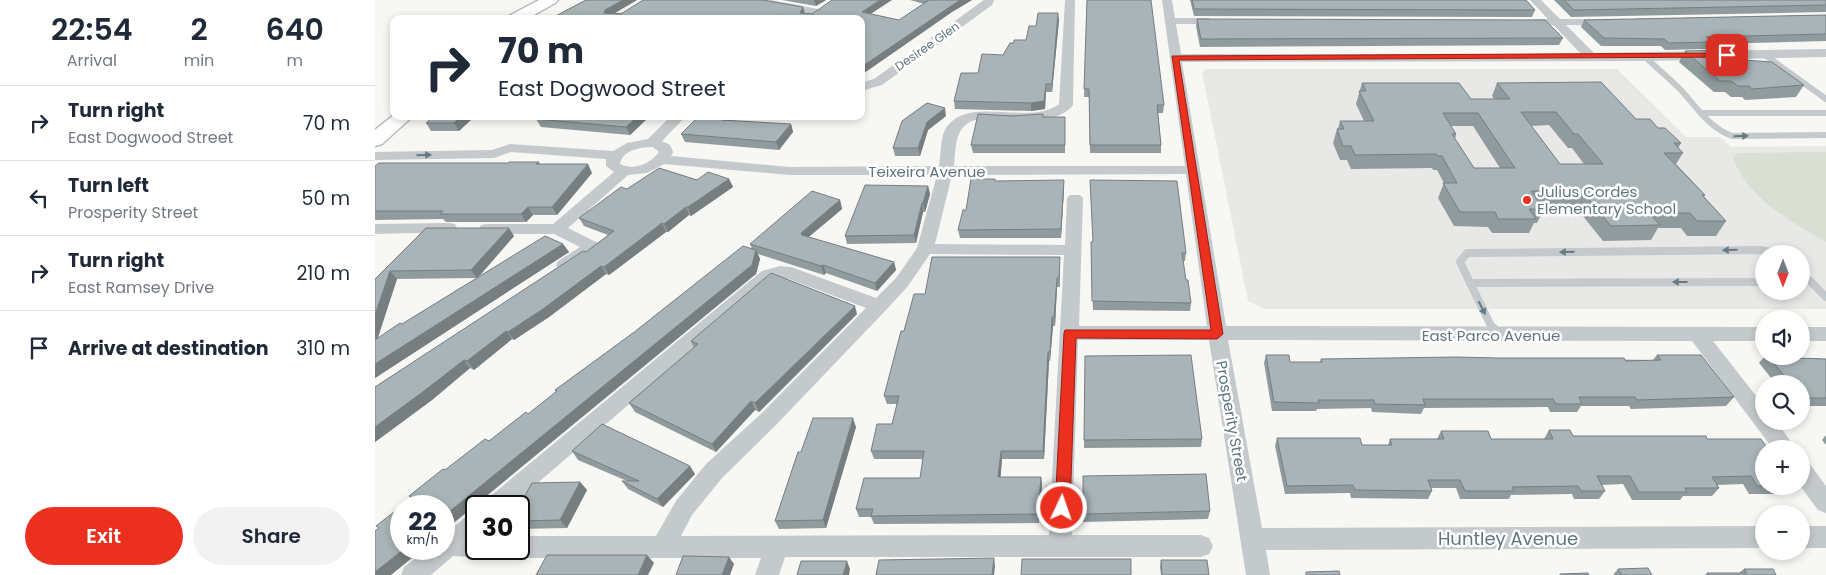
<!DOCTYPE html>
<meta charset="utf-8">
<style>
:root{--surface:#fff;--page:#f2f2f3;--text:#1f2937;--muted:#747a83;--line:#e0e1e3;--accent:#eb301f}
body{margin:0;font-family:Poppins,sans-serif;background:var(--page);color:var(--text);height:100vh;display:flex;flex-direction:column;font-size:19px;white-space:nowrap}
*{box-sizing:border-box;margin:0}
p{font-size:16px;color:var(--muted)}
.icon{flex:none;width:28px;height:28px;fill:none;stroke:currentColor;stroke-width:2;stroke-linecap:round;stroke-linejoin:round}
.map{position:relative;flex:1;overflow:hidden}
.side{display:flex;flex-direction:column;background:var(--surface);width:375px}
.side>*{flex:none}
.guide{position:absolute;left:15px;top:15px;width:475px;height:105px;border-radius:10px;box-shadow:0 2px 8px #0003;background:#fff;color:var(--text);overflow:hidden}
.needle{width:32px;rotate:180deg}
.buttons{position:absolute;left:1380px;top:245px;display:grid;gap:10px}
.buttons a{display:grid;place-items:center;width:55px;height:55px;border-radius:50%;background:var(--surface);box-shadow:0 2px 8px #0003;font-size:25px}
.speed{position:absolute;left:15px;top:495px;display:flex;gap:10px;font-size:25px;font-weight:700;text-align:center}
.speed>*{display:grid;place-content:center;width:65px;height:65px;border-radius:50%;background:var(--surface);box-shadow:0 2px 8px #0003;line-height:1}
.speed small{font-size:12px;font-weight:400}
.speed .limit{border:2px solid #111;border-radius:8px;background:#fff;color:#111}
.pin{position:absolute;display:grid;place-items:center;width:42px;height:42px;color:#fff;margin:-21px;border-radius:10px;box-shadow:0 2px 8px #0006}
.me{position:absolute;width:55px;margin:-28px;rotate:3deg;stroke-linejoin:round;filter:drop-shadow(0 0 4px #0008)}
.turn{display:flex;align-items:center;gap:18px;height:105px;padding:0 25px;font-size:22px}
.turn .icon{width:65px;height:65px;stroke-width:2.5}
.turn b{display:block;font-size:35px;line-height:42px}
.eta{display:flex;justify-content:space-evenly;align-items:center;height:85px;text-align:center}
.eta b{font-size:30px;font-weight:600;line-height:35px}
.button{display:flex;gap:10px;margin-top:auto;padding:10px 25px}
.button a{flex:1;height:58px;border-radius:30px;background:var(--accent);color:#fff;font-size:20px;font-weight:600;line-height:58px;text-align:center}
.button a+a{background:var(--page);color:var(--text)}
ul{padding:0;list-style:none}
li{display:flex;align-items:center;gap:15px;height:75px;padding:0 25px;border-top:1px solid var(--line)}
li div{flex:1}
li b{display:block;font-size:19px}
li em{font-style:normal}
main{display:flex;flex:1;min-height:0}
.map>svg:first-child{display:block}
</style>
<main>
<section class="side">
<div class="eta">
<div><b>22:54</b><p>Arrival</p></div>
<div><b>2</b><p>min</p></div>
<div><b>640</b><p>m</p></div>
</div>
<ul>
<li><svg class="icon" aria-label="right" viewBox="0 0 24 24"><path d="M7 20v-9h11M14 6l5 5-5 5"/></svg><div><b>Turn right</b><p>East Dogwood Street</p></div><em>70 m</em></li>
<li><svg class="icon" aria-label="left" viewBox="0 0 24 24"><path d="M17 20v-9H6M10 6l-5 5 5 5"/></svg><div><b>Turn left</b><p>Prosperity Street</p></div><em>50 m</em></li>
<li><svg class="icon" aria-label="right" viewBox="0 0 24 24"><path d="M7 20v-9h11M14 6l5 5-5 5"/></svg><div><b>Turn right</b><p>East Ramsey Drive</p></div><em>210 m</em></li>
<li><svg class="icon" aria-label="arrive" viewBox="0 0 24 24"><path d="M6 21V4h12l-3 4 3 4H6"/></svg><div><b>Arrive at destination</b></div><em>310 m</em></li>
</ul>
<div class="button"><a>Exit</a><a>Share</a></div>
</section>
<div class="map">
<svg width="1451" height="575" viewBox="0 0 1451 575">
<rect width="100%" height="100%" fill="#f7f7f4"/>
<!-- built -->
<path fill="#e8e8e7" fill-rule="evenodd" d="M831 69H1242L1311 137H1346L1356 147 1451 146V309H889L873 301 827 72ZM1389 254H1426V291H1389Z"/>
<!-- green -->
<path fill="#dadfd4" d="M1451 152V242C1415 221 1374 199 1358 159L1362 153H1368Z"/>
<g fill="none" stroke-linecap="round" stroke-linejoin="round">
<!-- secondary casing -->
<g stroke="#b6bdc0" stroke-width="3">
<g id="secondary">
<polygon points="164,0 183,0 180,3 152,19 132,19 134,16"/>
<polygon points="19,115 19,116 38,116 7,144 0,146 0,130"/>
</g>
</g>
<!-- lane-far2 -->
<g stroke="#c4c9cb" stroke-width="6">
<polyline points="794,21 833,21"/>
<polyline points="1161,22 1218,22"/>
<polyline points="1390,55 1451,99"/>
<path d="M1270 57C1282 68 1294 78 1305 89 1321 106 1334 128 1357 136L1451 135"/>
<polyline points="1326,113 1451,113"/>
</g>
<!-- lane-far1 -->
<g stroke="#c4c9cb" stroke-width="8">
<polyline points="1426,272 1451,297"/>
<polyline points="1095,283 1389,282"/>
<polyline points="1118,330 1085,262 1092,253 1388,250 1403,254"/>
</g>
<!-- lane -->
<polyline stroke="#c4c9cb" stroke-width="11" points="1118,329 1121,335"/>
<!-- street -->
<g fill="#c4c9cb" fill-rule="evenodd">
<polygon points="373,0 396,0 443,9 448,12 443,15 378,3"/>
<polygon points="609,0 619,0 617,5 507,85 486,91 486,83 499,79"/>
<path d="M690 0H700L698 105C680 128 626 121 600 120 579 126 581 148 579 166H810L787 0H797L806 54H1206L1155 0H1166L1219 53 1451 49V57L1270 61 807 62 851 326 1389 327V341H1338L1389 406V421H1401L1421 449H1398L1317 341 853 340 887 528 1389 526V548L891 550 895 575H871L834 340H703L697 535H826L834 538 838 546 834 554 826 557H410L404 575H380L386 558H144L136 555 133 549H144V536H281L301 501 331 464 387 413 491 308 414 279H399L136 506H109L112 499 387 271 405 266 416 267 501 298 521 278 542 248 562 175H414L289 164 272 173 253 175 193 228 223 243 225 247 223 251C211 258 197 273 183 269L181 265 183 261 205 247 179 234H112L106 233 104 229 106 225 112 224H178L239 172 231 166V159L136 152 119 158 0 160V152L117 150 135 144 238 151 252 143 273 139 296 116H311L287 141 295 145 298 152 296 156 414 167 564 166C566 156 565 137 571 128 594 94 653 127 684 104ZM278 147 284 152C275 164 258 171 245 164 247 150 266 147 278 147ZM811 174 832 326H704L708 198 705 195H695L692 198 690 245 560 244 577 175ZM555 254 689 255 674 535 306 536 317 515 347 478 401 425 511 310 533 286Z"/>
<polygon points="74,223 80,224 82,228 80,232 0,234 0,224"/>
<rect x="1426" y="327" width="25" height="14"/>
<polygon points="1426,461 1434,463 1451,486 1451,513 1443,510 1425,486"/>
<polygon points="101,512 101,549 112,549 109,554 101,557 78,556 56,575 26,575 29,567 52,549 69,549 69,535 93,515"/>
<rect x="1426" y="526" width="25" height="22"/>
</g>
<!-- secondary -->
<use href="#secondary" fill="#fff" fill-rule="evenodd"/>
</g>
<!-- wall -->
<g fill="#909b9d" fill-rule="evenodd">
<polygon points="211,0 262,0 240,13 428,7 429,13 496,14 524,20 549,4 535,0 597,0 577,12 489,73 486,72 486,19 175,19"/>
<polygon points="407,0 451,0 441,6"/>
<polygon points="712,0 789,105 788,113 783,113 786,145 786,153 715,153 714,97 709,97"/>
<polygon points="815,0 1151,0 1160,10 1157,17 819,16"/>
<polygon points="1179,0 1451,0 1451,12 1196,17"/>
<polygon points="1451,15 1451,41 1336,44 1333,49 1290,50 1286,46 1226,46 1206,27 1209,20"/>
<polygon points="822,19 1188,38 1184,45 825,47 821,26"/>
<polygon points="684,20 677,92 671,92 670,109 656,111 580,109 579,101 603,73 628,55 639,43 651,40 661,26"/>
<polygon points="1310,51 1369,60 1429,85 1421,97 1370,100 1367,97 1356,97 1350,92 1339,92 1304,62"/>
<path d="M987 83 1096 99H1119L1117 96 1122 83 1261 119 1283 128 1306 143 1303 148 1308 153 1301 164 1330 195 1329 197 1351 221 1341 236H1312L1306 228H1283L1276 240 1228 241 1199 205H1166L1169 209 1162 223H1159L1154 233H1117L1113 227 1079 226 1063 198 1069 183 1062 170H1058L1057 168 976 169 972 160H965L958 143 962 129H963L965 121H989L981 104ZM1174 125 1193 148H1197L1209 164H1185L1156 126ZM1076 126H1098L1125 168H1099L1080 139 1081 134Z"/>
<polygon points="100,116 84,131 56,131 51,123"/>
<polygon points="164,116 275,116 255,135 166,127 161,119"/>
<polygon points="324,116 364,116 358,121 416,124 418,132 404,150 310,142 306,134"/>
<polygon points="571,116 553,130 545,156 520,156 518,148"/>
<polygon points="668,117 690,117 690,153 598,153 596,145"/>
<polygon points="164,162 165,164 217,173 182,215 158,215 151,222 71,222 68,219 67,219 0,220 0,166 133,163"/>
<polygon points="354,179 358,187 316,216 314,215 293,232 291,232 234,275 231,274 174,317 139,340 137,339 99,370 95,368 57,400 0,442 0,387 211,252 233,235 209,226 204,218 252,189 322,180"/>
<polygon points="620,179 620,181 689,188 686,238 585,238 583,230 591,210"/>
<polygon points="553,186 555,194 550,212 548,212 541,243 472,244 470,236"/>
<polygon points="465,200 467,209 433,237 519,262 521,270 502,291 451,273 449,275 383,254 385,259 381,274 37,498 34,496 70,470 114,441 153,414 181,392 180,390 377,249 375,244"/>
<path d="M51 228 139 236 103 278 188 244 194 252 0 378V279ZM102 278 27 324 3 338 22 279Z"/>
<polygon points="716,242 811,253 810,261 808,261 811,280 816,303 815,311 718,310"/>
<polygon points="685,265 685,287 682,287 680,326 678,326 675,361 674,361 669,459 627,459 625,477 666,477 667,485 664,523 499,524 496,517 484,517 481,509 545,478 548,459 499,459 496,451 517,424 522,404 512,404 509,396 529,331 550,294"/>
<polygon points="482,314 384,412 380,410 341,452 260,412 254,403 319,348 316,341"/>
<polygon points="891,355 915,362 945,362 946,359 1122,358 1278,360 1282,355 1359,397 1351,406 1256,409 1254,406 1206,406 1202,412 1175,412 1173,407 1049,408 1046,414 997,412 996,408 942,409 941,411 897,411 889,363"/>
<polygon points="1390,356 1419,356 1421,358 1451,359 1451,406 1426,406 1426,384 1401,384 1384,363"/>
<polygon points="481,427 451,528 404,529 400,521 426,452"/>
<polygon points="1174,430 1198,436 1332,439 1389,449 1389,486 1420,486 1412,494 1374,494 1368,484 1342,485 1344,488 1337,496 1308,496 1305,500 1257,500 1248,484 1227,485 1230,491 1224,499 1199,499 1197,494 1136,495 1134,499 1085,499 1081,488 1056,488 1057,491 1053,499 976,498 975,493 910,494 900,446 902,438 987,445 1013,445 1015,439 1062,439 1066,431 1116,439 1169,439"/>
<polygon points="1451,435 1451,445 1447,440"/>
<polygon points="827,439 826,447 709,448 709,440"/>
<polygon points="197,451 320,474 288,507 253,489 247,481 252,481 203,460"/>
<polygon points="205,482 212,490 192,528 144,529 144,506"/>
<polygon points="835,511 833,519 708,522 708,514"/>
<polygon points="786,560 834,575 786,575 785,567"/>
<polygon points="1243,569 1277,575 1238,575"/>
<polygon points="1369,569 1401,575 1330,575 1332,573 1364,573"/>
</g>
<!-- shaded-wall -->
<g fill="#767e80">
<polygon points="248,0 262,0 233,17 229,13 230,10"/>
<polygon points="439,0 451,0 441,6"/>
<polygon points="505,0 517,0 488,19 487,12"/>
<polygon points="585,0 597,0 577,12 489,73 488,66"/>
<polygon points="428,7 430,14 425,13"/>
<polygon points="683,13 684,20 677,92 677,84"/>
<polygon points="403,15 404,19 397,19"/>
<polygon points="671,84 671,92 670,109 656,111 656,103"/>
<polygon points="570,108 571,116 553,130 545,156 543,148 552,122"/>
<polygon points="87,116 100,116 84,131 79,123"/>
<polygon points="263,116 275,116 255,135 251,127"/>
<polygon points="352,116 364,116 350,128 347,120"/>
<polygon points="416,124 418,132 404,150 401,142"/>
<polygon points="213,164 217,173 182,215 177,207"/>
<polygon points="354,179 358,187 316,216 313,207"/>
<polygon points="689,180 689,188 686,238 686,229"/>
<polygon points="553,186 555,194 550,212 548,203"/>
<polygon points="465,200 467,209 429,241 426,233"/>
<polygon points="547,203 548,212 541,243 539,235"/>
<polygon points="153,207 158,215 151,222 146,214"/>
<polygon points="311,207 314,215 293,232 289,224"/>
<polygon points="287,223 291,232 234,275 229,267"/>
<polygon points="134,228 139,236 102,278 96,270"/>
<polygon points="188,244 194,252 0,378 0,364"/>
<polygon points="381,250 385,259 381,274 69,531 69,516"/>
<polygon points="519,262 521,270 502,291 500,283"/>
<polygon points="448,265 451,273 449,275 446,266"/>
<polygon points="226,266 231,274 174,317 139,340 133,332"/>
<polygon points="15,271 22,279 1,342 0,343 0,315"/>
<polygon points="682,278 682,287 680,326 679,317"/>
<polygon points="480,306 482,314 384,412 380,403"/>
<polygon points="677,317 678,326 675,361 675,352"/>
<polygon points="131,331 137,339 99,370 92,361"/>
<polygon points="673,352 674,361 669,459 668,451"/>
<polygon points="89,360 95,368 57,400 0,442 0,427"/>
<polygon points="376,401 380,410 341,452 337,444"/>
<polygon points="478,418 481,427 451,528 448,520"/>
<polygon points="626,451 627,459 625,485 623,477"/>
<polygon points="315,466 320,474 288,507 282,499"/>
<polygon points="666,477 667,485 664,523 663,514"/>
<polygon points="205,482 212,490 192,528 185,520"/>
<polygon points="29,549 48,549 16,575 0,575 0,572"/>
<polygon points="272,555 279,563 273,575 263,575"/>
<polygon points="354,557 359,564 355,575 347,575"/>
<polygon points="619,558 620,566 619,575 617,575"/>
<polygon points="472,561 475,569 474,575 468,575"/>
</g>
<!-- building -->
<g fill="#a8b4b7" stroke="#767e80" fill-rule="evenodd">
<polygon points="211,0 248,0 230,10 229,13 246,14 268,0 387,0 428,7 425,13 437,14 457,0 505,0 487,12 524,20 554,0 585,0 488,66 486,65 486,19 423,19 403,15 397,19 229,19 209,16 204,19 175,19"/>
<polygon points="712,0 776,0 789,105 782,105 786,145 715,145 714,89 709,89"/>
<polygon points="817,0 1151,0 1160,10 819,9"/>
<polygon points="1189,0 1451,0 1451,5 1199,10"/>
<polygon points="663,13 683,13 677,84 671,84 669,101 656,103 579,101 586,73 603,73 607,54 628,55 635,43 639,43 639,40 651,40 654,26 661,26"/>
<polygon points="1451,15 1451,34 1331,37 1338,42 1294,43 1289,39 1229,38 1209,20"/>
<polygon points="822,19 1170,20 1188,38 826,39"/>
<polygon points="1356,50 1369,60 1397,62 1429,85 1377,89 1374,86 1363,86 1356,81 1345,81 1310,51"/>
<path d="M1226 82 1261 119H1275L1283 128H1290L1306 143H1299L1308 153H1289L1330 195H1327L1351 221H1322L1315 213H1274L1285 225 1236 226 1207 191H1156L1169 209H1154L1161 219H1123L1120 212H1085L1068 183H1082L1067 156H1063L1061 154 980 155 976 146H968L962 129H969L965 121H999L984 91H991L987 83H1084L1096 99H1135L1122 83ZM1146 112H1181L1199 134H1203L1228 164H1185ZM1068 113H1103L1140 168H1099L1077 134H1081Z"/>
<polygon points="552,103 570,108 552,122 543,148 518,148 527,121"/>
<polygon points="603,114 637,116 668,114 668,117 690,117 690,145 596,145"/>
<polygon points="59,116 87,116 79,123 51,123"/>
<polygon points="164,116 263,116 251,127 161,119"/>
<polygon points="324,116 352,116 347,120 416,124 401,142 306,134"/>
<polygon points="134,162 164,162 161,164 213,164 177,207 153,207 146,214 65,214 68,211 0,211 0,166 4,163 133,163"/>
<polygon points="284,168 322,180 333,172 354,179 313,207 311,207 289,224 287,223 229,267 226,266 168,309 133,332 131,331 92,361 89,360 49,391 0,427 0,387 208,251 211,252 239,231 204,218 246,187 252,189"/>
<polygon points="596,179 620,179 620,181 689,180 686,229 583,230 588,210 591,210"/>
<polygon points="715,180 802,181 811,253 807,253 811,280 813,280 816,303 717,301 716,242 718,242"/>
<polygon points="490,185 553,186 548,203 547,203 539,235 470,236"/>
<polygon points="437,191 465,200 426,233 427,235 519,262 500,283 448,265 446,266 375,244"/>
<polygon points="51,228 134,228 96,270 15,271 0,315 0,279"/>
<polygon points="170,236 188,244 0,364 0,340 25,323 27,324"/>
<polygon points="368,246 381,250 377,265 69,516 69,506 26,506 26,549 29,549 0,572 0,531 4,528 1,526 37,498 34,496 68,469 70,470 110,439 114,441 151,412 153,414 182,391 180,390 258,333"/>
<polygon points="557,257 685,257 684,278 682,278 679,317 677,317 675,352 673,352 668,451 626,451 623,477 666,477 663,514 496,516 498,509 481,509 489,478 545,478 549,451 496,451 502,424 517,424 524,396 509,396 526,331 529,331 539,294 550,294"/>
<polygon points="396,273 480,306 380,403 376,401 337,444 254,403 323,344 316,341"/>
<polygon points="816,355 827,439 709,440 710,356"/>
<polygon points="891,355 914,355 915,362 947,362 946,359 1081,357 1122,358 1249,358 1251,361 1286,360 1282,355 1326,355 1359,397 1262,400 1260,397 1204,397 1207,404 1181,404 1178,399 1048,399 1050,405 1000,404 999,400 943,400 944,403 899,402"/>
<polygon points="1393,356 1419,356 1421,358 1451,359 1451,398 1428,398 1426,396 1426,384 1416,384"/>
<polygon points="438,418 478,418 448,520 400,521 423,452 426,452"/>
<polygon points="227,424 315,466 282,499 247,481 264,481 197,451"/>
<polygon points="1174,430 1195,430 1198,436 1331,436 1332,439 1386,439 1393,449 1389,449 1389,486 1382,486 1376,476 1337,477 1344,488 1310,488 1312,492 1264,492 1255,476 1222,476 1230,491 1206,491 1203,486 1137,487 1139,491 1090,491 1085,480 1053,480 1057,491 980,490 978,485 912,486 902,438 985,438 987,445 1017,445 1015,439 1069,439 1066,431 1113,431 1116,439 1178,439"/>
<polygon points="831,474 835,511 708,514 708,476"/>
<polygon points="205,482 185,520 144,521 144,506 157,483"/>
<polygon points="172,555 272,555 263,575 161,575"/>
<polygon points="308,556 354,557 347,575 301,575"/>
<polygon points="619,558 617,575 501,575 504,560"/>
<polygon points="647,559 756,559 756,575 646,575"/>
<polygon points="786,560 832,560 834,575 787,575"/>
<polygon points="426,561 472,561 468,575 422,575"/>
<polygon points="1273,568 1277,575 1247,575 1243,569"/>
<polygon points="1369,569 1398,569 1401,575 1334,575 1332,573 1372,573"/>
<polygon points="964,571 965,575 931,575 931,572"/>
<polygon points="1213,573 1214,575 1185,575 1185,574"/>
</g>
<!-- one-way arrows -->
<defs><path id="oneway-solid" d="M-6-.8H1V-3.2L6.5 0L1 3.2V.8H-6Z" transform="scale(1.25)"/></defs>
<g fill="#657b84">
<use href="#oneway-solid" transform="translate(1366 136) rotate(-1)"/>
<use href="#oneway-solid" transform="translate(49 155) rotate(-1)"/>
<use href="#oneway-solid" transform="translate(1355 250) rotate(179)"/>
<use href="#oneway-solid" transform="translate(1192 252) rotate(179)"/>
<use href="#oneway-solid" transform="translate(1305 282) rotate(180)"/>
<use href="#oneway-solid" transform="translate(1107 308) rotate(63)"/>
</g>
<!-- route -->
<polygon fill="#eb301f" stroke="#991f14" points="1352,53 1356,55 1355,57 804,60 848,334 842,339 701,338 695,508 693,513 687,515 682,513 680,508 689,333 690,330 836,330 797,56"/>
<!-- markers -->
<circle fill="#eb301f" stroke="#fff" stroke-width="2" cx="1152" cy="200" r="5"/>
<g text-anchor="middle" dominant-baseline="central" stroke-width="5" stroke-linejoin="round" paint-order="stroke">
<!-- far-street labels -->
<g font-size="12" fill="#607780" stroke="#fff">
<text transform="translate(552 46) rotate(-35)">Desiree Glen</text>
</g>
<!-- street labels -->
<g font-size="15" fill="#607780" stroke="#fff">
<text x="552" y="171">Teixeira Avenue</text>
<text x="1116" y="335">East Parco Avenue</text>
<text transform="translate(857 421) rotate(80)">Prosperity Street</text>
</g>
<!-- poi labels -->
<g font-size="15" fill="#607780" stroke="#fff" text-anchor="start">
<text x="1162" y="191">Julius Cordes<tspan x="1162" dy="17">Elementary School</tspan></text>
</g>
<!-- near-street labels -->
<g font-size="18" fill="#607780" stroke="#fff">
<text x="1133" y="538">Huntley Avenue</text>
</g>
</g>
</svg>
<div class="buttons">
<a><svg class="needle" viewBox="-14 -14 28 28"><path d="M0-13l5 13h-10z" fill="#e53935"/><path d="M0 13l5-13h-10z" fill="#747a83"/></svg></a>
<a><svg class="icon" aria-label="sound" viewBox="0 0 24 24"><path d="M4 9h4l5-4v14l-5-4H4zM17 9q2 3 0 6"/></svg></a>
<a><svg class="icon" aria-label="search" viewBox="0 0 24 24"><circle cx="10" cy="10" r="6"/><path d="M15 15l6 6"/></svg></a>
<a>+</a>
<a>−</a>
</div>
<div class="speed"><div>22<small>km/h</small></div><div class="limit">30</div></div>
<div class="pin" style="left:1352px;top:55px;background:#d93025"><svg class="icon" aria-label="arrive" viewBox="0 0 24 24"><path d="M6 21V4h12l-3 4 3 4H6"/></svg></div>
<svg class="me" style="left:687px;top:508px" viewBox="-20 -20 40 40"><circle r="17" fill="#eb301f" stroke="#fff" stroke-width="3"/><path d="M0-11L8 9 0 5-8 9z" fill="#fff"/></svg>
<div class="guide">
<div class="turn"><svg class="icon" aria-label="right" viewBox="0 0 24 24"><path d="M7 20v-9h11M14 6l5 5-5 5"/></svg><div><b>70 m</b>East Dogwood Street</div></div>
</div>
</div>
</main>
